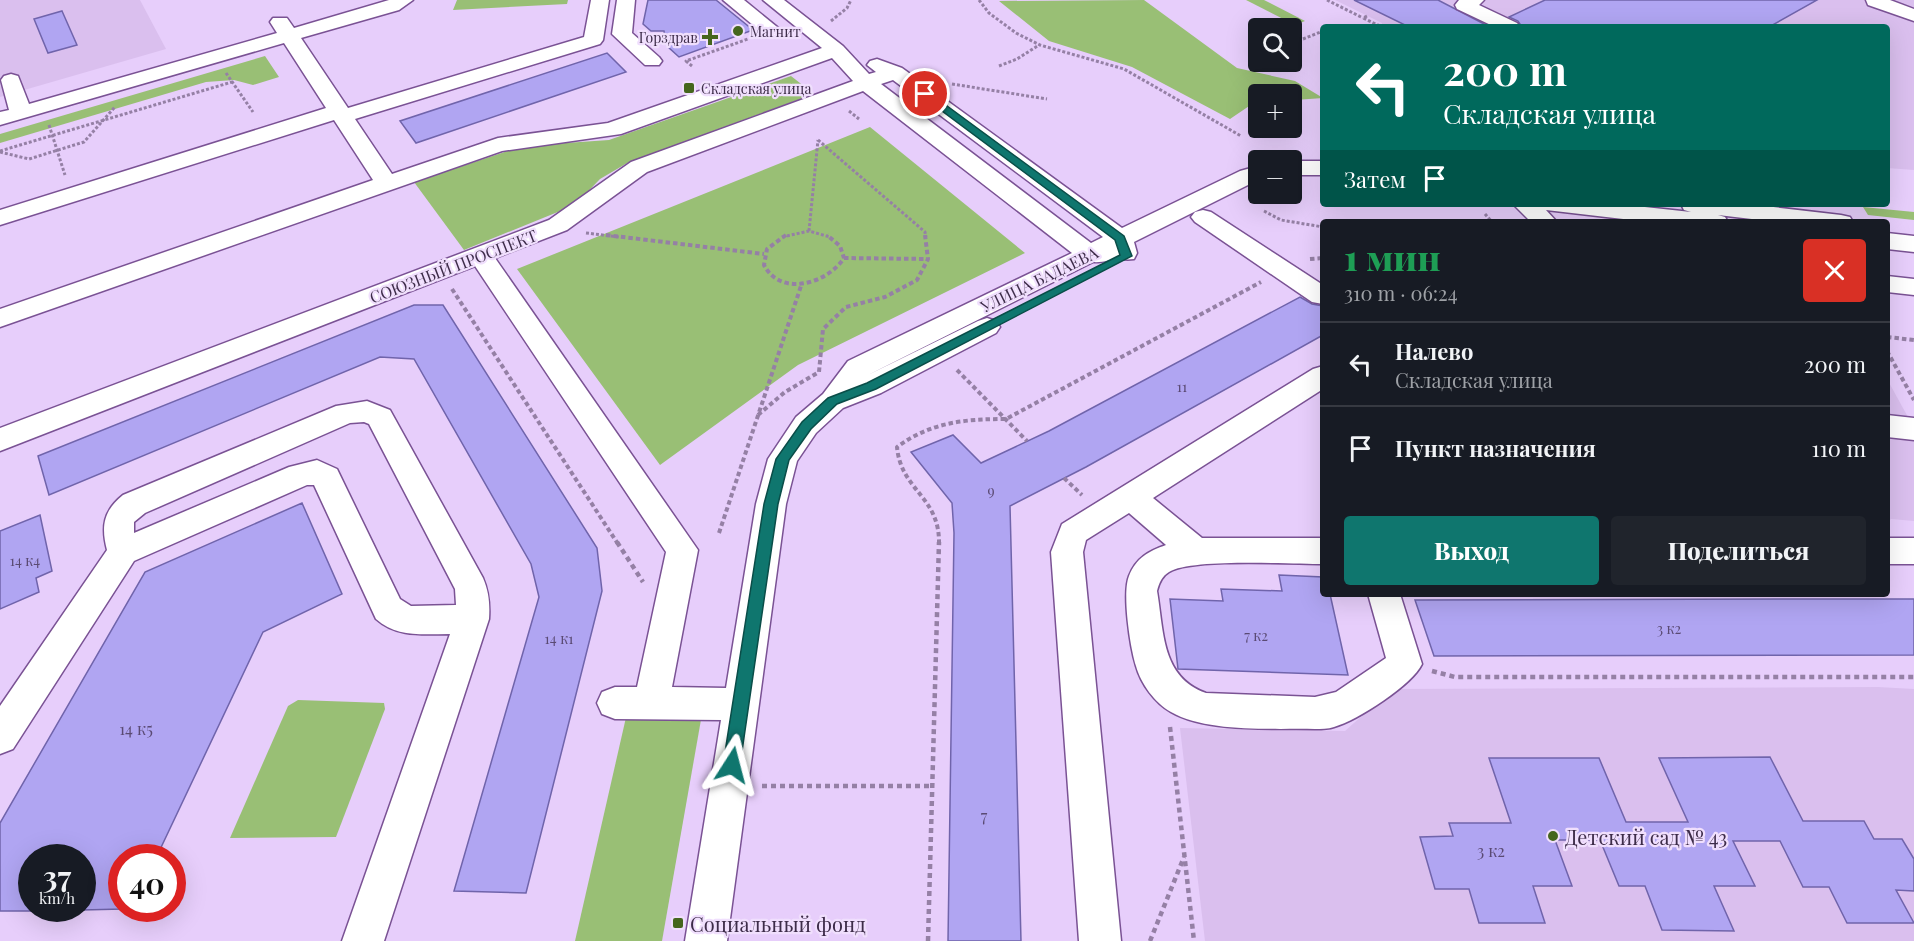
<!DOCTYPE html>
<html lang="ru">
<meta charset="utf-8">
<style>
:root{--surface:#171b24;--page:#20242c;--text:#f1f3f6;--muted:#9ea1a6;--line:#363941;--accent:#0f766e}
body{margin:0;font-family:"Playfair Display",serif;background:var(--page);color:var(--text);height:100vh;display:flex;flex-direction:column;font-size:22px;white-space:nowrap}
*{box-sizing:border-box;margin:0}
p{font-size:20px;color:var(--muted)}
.icon{flex:none;width:33px;height:33px;fill:none;stroke:currentColor;stroke-width:2;stroke-linecap:round;stroke-linejoin:round}
.map{position:relative;flex:1;overflow:hidden}
.side{position:absolute;left:1320px;top:219px;width:570px;height:378px;display:flex;flex-direction:column;background:var(--surface);border-radius:6px;box-shadow:0 6px 24px #0002}
.side>*{flex:none}
.guide{position:absolute;left:1320px;top:24px;width:570px;height:183px;border-radius:6px;box-shadow:0 6px 24px #0002;background:#00695c;color:#fff;overflow:hidden}
.controls{position:absolute;left:1248px;top:18px;display:grid;gap:12px}
.controls a{display:grid;place-items:center;width:54px;height:54px;border-radius:6px;background:var(--surface);box-shadow:0 6px 24px #0002;font-size:30px}
.speed{position:absolute;left:18px;top:844px;display:flex;gap:12px;font-size:30px;font-weight:700;text-align:center}
.speed>*{display:grid;place-content:center;width:78px;height:78px;border-radius:50%;background:var(--surface);box-shadow:0 6px 24px #0002;line-height:1}
.speed small{font-size:15px;font-weight:400}
.speed .limit{border:9px solid #d22;background:#fff;color:#111}
.pin{position:absolute;display:grid;place-items:center;width:51px;height:51px;color:#fff;margin:-26px;border:3px solid #fff;border-radius:50%;box-shadow:0 2px 6px #0007}
.me{position:absolute;width:66px;margin:-33px;rotate:9deg;stroke-linejoin:round;filter:drop-shadow(0 0 4px #0008)}
.turn{display:flex;align-items:center;gap:21px;height:126px;padding:0 24px;font-size:27px}
.turn .icon{width:78px;height:78px;stroke-width:2.5}
.turn b{display:block;font-size:42px;line-height:51px}
.then{display:flex;align-items:center;height:57px;padding:0 24px;background:#0003;gap:12px;font-size:22px}
.round{display:grid;place-items:center;flex:none;width:63px;height:63px;border-radius:6px;background:var(--page)}
.summary{display:flex;align-items:center;justify-content:space-between;height:102px;padding:0 24px}
h1{font-size:36px;font-weight:800;line-height:45px;color:#1e9e55}
.button{display:flex;gap:12px;margin-top:auto;padding:12px 24px}
.button a{flex:1;height:69px;border-radius:6px;background:var(--accent);color:#fff;font-size:24px;font-weight:800;line-height:69px;text-align:center}
.button a+a{background:var(--page);color:var(--text)}
ul{padding:0;list-style:none}
li{display:flex;align-items:center;gap:18px;height:84px;padding:0 24px;border-top:2px solid var(--line)}
li div{flex:1}
li b{display:block;font-size:22px}
li em{font-style:normal}
.map>svg:first-child{display:block}
</style>
<div class="map">
<svg width="1914" height="941" viewBox="0 0 1914 941">
<rect width="100%" height="100%" fill="#e7cefb"/>
<!-- built -->
<g fill="#dabfee">
<polygon points="0,0 140,0 166,49 0,97"/>
<polygon points="1335,0 1914,0 1914,170 1887,168 1887,27 1381,27 1382,23"/>
<polygon points="1887,379 1914,428 1914,521 1891,519 1887,522"/>
<polygon points="1878,687 1914,689 1914,941 1205,941 1180,728 1345,731 1392,689"/>
</g>
<!-- green -->
<g fill="#99bf75">
<polygon points="457,0 568,0 567,4 453,10"/>
<polygon points="1144,0 1237,68 1295,81 1323,98 1295,100 1292,99 1292,94 1258,94 1258,100 1230,119 1132,67 1049,41 999,1"/>
<polygon points="1246,0 1264,0 1305,21 1295,25"/>
<polygon points="265,56 279,77 253,85 234,80 206,82 0,143 0,134"/>
<polygon points="791,76 814,94 629,162 600,179 575,205 464,250 414,182 523,146 609,140"/>
<polygon points="870,127 1025,253 798,365 660,465 517,269"/>
<polygon points="1863,207 1914,212 1914,220 1868,215"/>
<polygon points="298,700 384,703 385,709 336,837 230,838 288,706"/>
<polygon points="627,713 702,714 662,941 575,941"/>
</g>
<!-- building -->
<g fill="#b0a5f2" stroke="#7064ab" stroke-width="1.5">
<polygon points="648,0 716,0 753,30 679,57 667,46 664,31 651,31 643,24"/>
<polygon points="1354,0 1438,0 1490,27 1409,27"/>
<polygon points="1545,0 1817,0 1769,27 1522,27 1518,21 1509,17"/>
<polygon points="62,11 77,45 48,53 34,19"/>
<polygon points="607,53 626,72 416,143 400,121"/>
<polygon points="1300,297 1312,304 1323,306 1323,335 1086,467 1010,506 1021,941 948,941 954,533 952,503 911,452 953,435 981,463 1049,431"/>
<polygon points="414,305 443,305 597,548 602,591 526,893 454,891 539,597 531,564 414,359 380,357 49,495 38,456"/>
<polygon points="302,503 342,594 263,632 156,858 122,858 122,909 82,910 82,858 32,858 32,911 0,911 0,823 145,572"/>
<polygon points="40,515 52,571 36,578 39,592 0,609 0,531"/>
<polygon points="1279,575 1323,577 1323,594 1330,594 1348,675 1178,669 1170,599 1223,601 1221,589 1282,591"/>
<polygon points="1785,599 1914,599 1914,655 1434,656 1415,600"/>
<polygon points="1770,757 1803,821 1864,821 1874,839 1902,839 1914,859 1914,891 1896,890 1914,923 1847,923 1829,887 1803,887 1780,841 1733,841 1755,886 1714,886 1734,931 1662,930 1645,886 1619,886 1600,840 1555,840 1572,886 1533,886 1545,923 1479,923 1469,889 1435,889 1420,837 1453,836 1449,823 1511,823 1489,758 1599,758 1626,822 1688,822 1659,758"/>
</g>
<g fill="none" stroke-linecap="round" stroke-linejoin="round">
<!-- minor casing -->
<g stroke="#7a5294" stroke-width="3">
<g id="minor">
<path d="M389 0H413L399 10 301 38 348 108 584 37 591 0H609L603 40 600 44 355 119 392 174 498 138 608 123 822 48 763 0H784L843 46 869 74 876 72 867 65 870 61 877 59 902 68 1122 228 1240 171 1258 166V180L1134 242 1137 253 1134 259C1127 260 1124 259 1118 259 1112 259 1102 263 1093 262L868 375 978 321 987 318 996 321 1000 327 996 333 881 393 843 408 816 433 797 461 786 504 727 941H685L721 720 615 719 602 714 597 703 602 692 615 687H637L666 552 475 266 0 451V428L549 220 631 162 853 81 832 58 621 134 502 151 0 327V309L373 180 334 120 0 225V210L326 108 284 43 0 125V112L9 110 1 80 4 76 11 74 18 76 29 104 277 33 270 22 273 18H287L294 28ZM893 80 1103 237 1091 243 881 84ZM863 91 1072 253 848 361 823 394 796 417 768 459 756 504 726 688 672 687 698 550 495 258 567 230 647 172Z"/>
<polygon points="617,0 635,0 632,33 659,57 662,61 659,65 645,65 612,34"/>
<polygon points="723,0 744,0 782,31 779,35 765,35"/>
<polygon points="1459,0 1484,0 1479,5 1517,23 1520,27 1495,27 1457,9 1455,5"/>
<polygon points="1866,0 1890,0 1914,9 1914,21 1868,5"/>
<rect x="1292" y="161" width="31" height="14"/>
<polygon points="1513,204 1617,204 1691,212 1684,210 1681,204 1747,204 1841,215 1850,217 1853,222 1777,222 1718,215 1725,217 1728,222 1649,222 1546,210 1557,222 1531,222"/>
<polygon points="1203,210 1211,212 1323,285 1323,304 1312,302 1195,222 1191,217 1195,212"/>
<polygon points="1887,233 1914,236 1914,252 1887,249"/>
<polygon points="1887,276 1914,279 1914,295 1887,292"/>
<path d="M1323 366V389L1153 498 1202 538H1323V564C1292 564 1191 558 1169 572 1162 576 1159 583 1157 591 1164 632 1161 677 1206 693L1315 697 1336 692 1386 658 1368 594H1400L1422 664C1412 685 1358 720 1334 727 1328 729 1321 729 1315 729 1274 728 1207 733 1171 712 1155 703 1141 684 1136 666 1130 647 1122 593 1129 576 1136 558 1149 551 1166 545L1129 513 1086 540 1083 552 1121 941H1079L1051 552 1062 524 1313 369Z"/>
<path d="M367 401 390 410 483 578C489 592 490 604 489 619L384 941H342L450 634C423 634 397 638 376 619L314 485H307L134 561 13 749 0 754V706L107 550C101 527 103 511 123 495L336 406ZM364 422 369 424 455 589 456 605 411 606 400 599 337 469 317 460 289 467 134 533V522L145 513 350 423Z"/>
<polygon points="1887,415 1914,418 1914,440 1887,437"/>
<rect x="1887" y="538" width="27" height="26"/>
</g>
</g>
<!-- path-far2 -->
<g stroke="#9580a5" stroke-width="3" stroke-dasharray="3 2" stroke-linecap="butt">
<polyline points="979,0 989,13 1016,33 1040,45 1124,69 1241,136"/>
<polyline points="1327,0 1363,18"/>
<polyline points="1367,16 1363,18 1382,27"/>
<polyline points="831,21 847,8 851,0"/>
<polyline points="1303,39 1323,31"/>
<polyline points="692,66 686,61 748,39"/>
<polyline points="999,66 1017,59 1039,45"/>
<polyline points="226,73 253,112"/>
<polyline points="952,84 1047,99"/>
<polyline points="849,111 859,119"/>
<polyline points="49,125 65,175"/>
<polyline points="818,140 925,232 926,237"/>
<polyline points="0,151 232,82"/>
<polyline points="0,152 29,159 84,142 115,107"/>
<polyline points="1264,211 1281,220 1323,227"/>
<polyline points="1485,214 1492,222"/>
<polyline points="809,231 818,140"/>
<polyline points="586,233 619,237"/>
<polyline points="782,237 809,231 830,237"/>
</g>
<!-- path-far1 -->
<g stroke="#9580a5" stroke-width="4" stroke-dasharray="4.5 3" stroke-linecap="butt">
<polyline points="606,235 764,254"/>
<path d="M786 235 767 249 764 265C781 298 828 283 844 258L840 246 827 235"/>
<polyline points="844,258 927,259"/>
<polyline points="1310,259 1323,258"/>
<polyline points="452,289 618,544"/>
<polyline points="1887,337 1914,340"/>
<polyline points="1887,351 1914,400"/>
<polyline points="957,370 1027,441"/>
<polyline points="758,415 785,392 819,372 823,329 846,307 885,297 917,280 928,259 925,235"/>
<polyline points="1064,478 1082,495"/>
<polyline points="719,533 802,283"/>
<path d="M939 544C940 496 901 491 897 447 931 422 965 419 1006 419L1261 282"/>
</g>
<!-- path -->
<g stroke="#9580a5" stroke-width="4.5" stroke-dasharray="5 4" stroke-linecap="butt">
<polyline points="617,542 643,582"/>
<polyline points="1432,671 1455,677 1914,677"/>
<polyline points="1170,727 1194,941"/>
<polyline points="762,786 931,786"/>
<polyline points="928,941 939,542"/>
<polyline points="1150,941 1184,857"/>
</g>
<!-- minor -->
<use href="#minor" fill="#fff" fill-rule="evenodd"/>
</g>
<!-- route -->
<polygon fill="#0f766e" stroke="#0a4d48" stroke-width="1.5" points="922,92 928,92 1124,236 1132,256 876,389 837,404 811,429 789,460 778,504 740,765 738,770 732,773 726,770 723,765 764,504 776,459 802,422 828,398 867,383 1120,255 1115,240 922,96"/>
<!-- markers -->
<g fill="#45661d" stroke="#f0dffd" stroke-width="2">
<circle cx="738" cy="31" r="6"/>
<path d="M707 28h6v6h6v6h-6v6h-6v-6h-6v-6h6z"/>
<rect x="683" y="82" width="12" height="12" rx="3"/>
<circle cx="1553" cy="836" r="6"/>
<rect x="672" y="917" width="12" height="12" rx="3"/>
</g>
<g text-anchor="middle" dominant-baseline="central" stroke-width="4.5" stroke-linejoin="round" paint-order="stroke">
<!-- far-poi labels -->
<g font-size="14" fill="#3d2c49" stroke="#f0dffd" text-anchor="start">
<text x="750" y="31">Магнит</text>
<text x="698" y="37" text-anchor="end">Горздрав</text>
<text x="701" y="88">Складская улица</text>
</g>
<!-- number labels -->
<g font-size="14" fill="#5a4a73">
<text x="1182" y="386">11</text>
<text x="991" y="490">9</text>
<text x="25" y="560">14 к4</text>
<text x="1669" y="628">3 к2</text>
<text x="1256" y="635">7 к2</text>
<text x="559" y="638">14 к1</text>
</g>
<!-- street labels -->
<g font-size="16" fill="#3d2c49" stroke="#f0dffd">
<text transform="translate(453 266) rotate(-21)">СОЮЗНЫЙ ПРОСПЕКТ</text>
<text transform="translate(1039 279) rotate(-26)">УЛИЦА БАДАЕВА</text>
</g>
<!-- near-number labels -->
<g font-size="16" fill="#5a4a73">
<text x="136" y="728">14 к5</text>
<text x="984" y="815">7</text>
<text x="1491" y="850">3 к2</text>
</g>
<!-- near-poi labels -->
<g font-size="20" fill="#3d2c49" stroke="#f0dffd" text-anchor="start">
<text x="1565" y="836">Детский сад № 43</text>
<text x="690" y="923">Социальный фонд</text>
</g>
</g>
</svg>
<div class="controls">
<a><svg class="icon" aria-label="search" viewBox="0 0 24 24"><circle cx="10" cy="10" r="6"/><path d="M15 15l6 6"/></svg></a>
<a>+</a>
<a>−</a>
</div>
<div class="speed"><div>37<small>km/h</small></div><div class="limit">40</div></div>
<div class="pin" style="left:925px;top:94px;background:#d93025"><svg class="icon" aria-label="arrive" viewBox="0 0 24 24"><path d="M6 21V4h12l-3 4 3 4H6"/></svg></div>
<svg class="me" style="left:732px;top:765px" viewBox="-20 -20 40 40"><path d="M0-17L14 15 0 8-14 15z" fill="#0f766e" stroke="#fff" stroke-width="4"/></svg>
<div class="guide">
<div class="turn"><svg class="icon" aria-label="left" viewBox="0 0 24 24"><path d="M17 20v-9H6M10 6l-5 5 5 5"/></svg><div><b>200 m</b>Складская улица</div></div>
<div class="then">Затем<svg class="icon" aria-label="arrive" viewBox="0 0 24 24"><path d="M6 21V4h12l-3 4 3 4H6"/></svg></div>
</div>
<section class="side">
<div class="summary"><div><h1>1 мин</h1><p>310 m · 06:24</p></div><a class="round" style="background:#d93025;color:#fff"><svg class="icon" aria-label="close" viewBox="0 0 24 24"><path d="M6 6l12 12M18 6L6 18"/></svg></a></div>
<ul>
<li><svg class="icon" aria-label="left" viewBox="0 0 24 24"><path d="M17 20v-9H6M10 6l-5 5 5 5"/></svg><div><b>Налево</b><p>Складская улица</p></div><em>200 m</em></li>
<li><svg class="icon" aria-label="arrive" viewBox="0 0 24 24"><path d="M6 21V4h12l-3 4 3 4H6"/></svg><div><b>Пункт назначения</b></div><em>110 m</em></li>
</ul>
<div class="button"><a>Выход</a><a>Поделиться</a></div>
</section>
</div>
